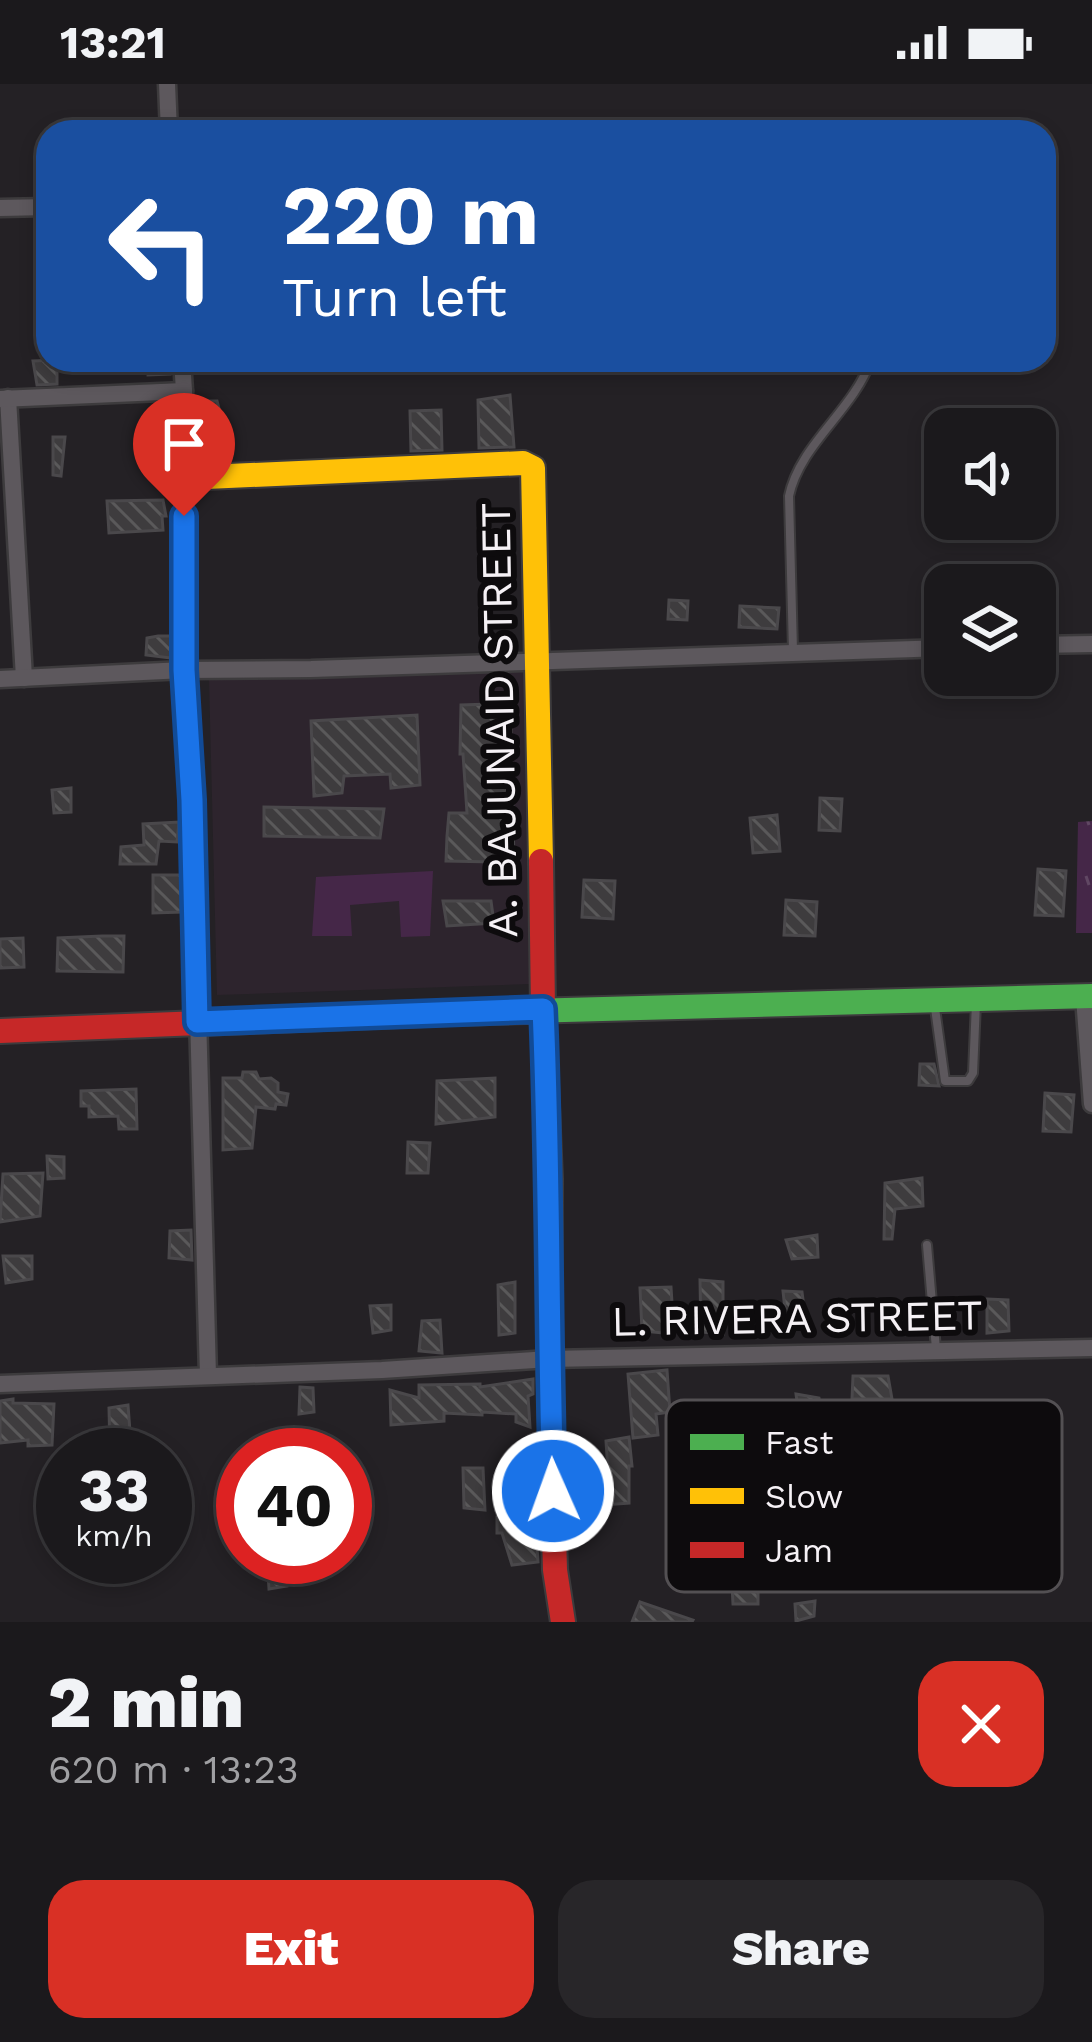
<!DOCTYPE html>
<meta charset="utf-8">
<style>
:root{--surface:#1b191c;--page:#282629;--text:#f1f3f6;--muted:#a0a0a3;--line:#39383b;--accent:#d93025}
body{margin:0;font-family:"Work Sans",sans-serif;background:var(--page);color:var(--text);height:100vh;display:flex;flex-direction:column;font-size:45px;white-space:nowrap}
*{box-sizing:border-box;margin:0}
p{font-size:39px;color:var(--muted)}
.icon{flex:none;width:66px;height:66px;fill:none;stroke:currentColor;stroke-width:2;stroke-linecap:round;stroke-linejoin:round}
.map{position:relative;height:1538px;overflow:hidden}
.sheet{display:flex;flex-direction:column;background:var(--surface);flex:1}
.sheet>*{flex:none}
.hud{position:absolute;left:36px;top:36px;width:1020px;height:252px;border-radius:36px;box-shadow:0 6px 18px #0003,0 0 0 3px var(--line);background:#1a4fa0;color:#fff;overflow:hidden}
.tools{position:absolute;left:924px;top:324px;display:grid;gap:24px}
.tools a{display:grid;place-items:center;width:132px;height:132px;border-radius:24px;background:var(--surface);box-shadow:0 6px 18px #0003,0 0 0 3px var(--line);font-size:60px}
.speed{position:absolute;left:36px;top:1344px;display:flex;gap:24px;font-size:60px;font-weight:700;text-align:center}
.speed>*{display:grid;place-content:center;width:156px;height:156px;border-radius:50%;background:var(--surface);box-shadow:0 6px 18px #0003,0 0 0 3px var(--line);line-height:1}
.speed small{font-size:30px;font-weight:400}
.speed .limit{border:18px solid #d22;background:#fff;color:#111}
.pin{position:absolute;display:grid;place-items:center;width:102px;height:102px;color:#fff;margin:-123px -51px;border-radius:50% 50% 50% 0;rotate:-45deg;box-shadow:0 0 12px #0007}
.pin .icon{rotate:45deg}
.me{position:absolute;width:132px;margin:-66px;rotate:358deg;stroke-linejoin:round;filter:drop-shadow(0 0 9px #0008)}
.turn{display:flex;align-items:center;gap:42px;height:252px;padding:0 48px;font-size:54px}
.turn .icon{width:156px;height:156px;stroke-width:2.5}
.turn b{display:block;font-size:84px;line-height:102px}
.round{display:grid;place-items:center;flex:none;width:126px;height:126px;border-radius:36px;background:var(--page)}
.overview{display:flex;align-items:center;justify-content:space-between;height:204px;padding:0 48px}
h1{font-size:72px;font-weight:800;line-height:90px}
.cta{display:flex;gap:24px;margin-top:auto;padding:24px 48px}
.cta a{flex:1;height:138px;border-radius:36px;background:var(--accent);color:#fff;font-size:48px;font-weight:800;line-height:138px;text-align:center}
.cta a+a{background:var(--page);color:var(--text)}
.status{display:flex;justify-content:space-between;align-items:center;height:84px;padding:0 60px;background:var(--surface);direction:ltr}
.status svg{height:33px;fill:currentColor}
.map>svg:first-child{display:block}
</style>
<div class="status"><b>13:21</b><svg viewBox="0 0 49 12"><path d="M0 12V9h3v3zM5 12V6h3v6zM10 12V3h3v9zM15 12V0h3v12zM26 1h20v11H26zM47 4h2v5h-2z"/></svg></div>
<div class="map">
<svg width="1092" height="1538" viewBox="0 0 1092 1538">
<defs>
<pattern id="grass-tufts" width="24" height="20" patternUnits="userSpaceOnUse" patternTransform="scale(3)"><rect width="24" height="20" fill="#452748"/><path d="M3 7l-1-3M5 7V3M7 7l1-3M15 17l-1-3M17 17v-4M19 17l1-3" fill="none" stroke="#604763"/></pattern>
<pattern id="building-back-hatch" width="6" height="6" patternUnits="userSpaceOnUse" patternTransform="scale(3)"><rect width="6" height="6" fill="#3e3c3e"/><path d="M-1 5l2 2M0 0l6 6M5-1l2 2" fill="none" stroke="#5a595a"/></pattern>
</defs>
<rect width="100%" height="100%" fill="#242125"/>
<!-- built -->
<polygon fill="#2d242d" points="524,583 529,900 217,911 209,595"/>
<!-- grass -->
<polygon fill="url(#grass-tufts)" points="1092,737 1092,849 1076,849 1078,738"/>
<!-- pitch -->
<polygon fill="#452748" points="433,787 430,852 401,853 399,817 350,821 352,852 312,852 316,793"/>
<!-- building -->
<g fill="url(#building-back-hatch)" stroke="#4a484b" stroke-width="3">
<polygon points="57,276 57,300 37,301 33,277"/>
<polygon points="147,276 169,276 170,290 148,291"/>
<polygon points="510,311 514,363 479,364 478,316"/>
<polygon points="197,317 217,317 223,339 197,341"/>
<polygon points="441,326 442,366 411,367 410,327"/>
<polygon points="53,353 65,353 61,392 53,391"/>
<polygon points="163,416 166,432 162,432 163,446 109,449 107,417"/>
<polygon points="669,516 688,517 687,536 668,535"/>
<polygon points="740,522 779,524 777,545 739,543"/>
<polygon points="158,552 171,552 171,574 146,571 147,554"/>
<polygon points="511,609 511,718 513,718 514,789 495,792 495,778 446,777 447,752 449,729 467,729 463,670 460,670 461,621 491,620 490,614"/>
<polygon points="417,631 420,701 391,704 390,690 344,692 342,709 314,712 311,637"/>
<polygon points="71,704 71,728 54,729 52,706"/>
<polygon points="820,714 842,715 840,747 819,746"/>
<polygon points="264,723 384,725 380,754 264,752"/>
<polygon points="777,731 780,767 753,769 750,734"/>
<polygon points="179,738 177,758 159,757 156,780 120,780 121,763 144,761 143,740"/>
<polygon points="1038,785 1066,787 1063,832 1035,831"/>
<polygon points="153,791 181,791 182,828 153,829"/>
<polygon points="584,796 615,797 613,835 582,833"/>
<polygon points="786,816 817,818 815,852 784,851"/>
<polygon points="443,817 491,817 494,839 447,842"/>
<polygon points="102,852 124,852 123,888 57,887 58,854"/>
<polygon points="23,854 24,883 0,884 0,855"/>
<polygon points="920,980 934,980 939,1002 919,1001"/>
<polygon points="243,988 256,988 259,995 271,994 278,999 278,1008 288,1010 286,1021 276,1020 275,1025 256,1023 252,1064 223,1066 223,994 242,994"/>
<polygon points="495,994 495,1033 436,1040 437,997"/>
<polygon points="136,1005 137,1045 119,1045 118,1032 89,1033 89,1022 81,1022 81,1007"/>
<polygon points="1045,1009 1074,1011 1071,1048 1043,1047"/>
<polygon points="408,1058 430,1059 428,1089 407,1089"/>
<polygon points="47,1072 64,1073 64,1094 48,1095"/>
<polygon points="43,1089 40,1132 0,1138 3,1090"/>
<polygon points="922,1094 923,1122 895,1125 892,1155 884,1155 885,1099"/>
<polygon points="191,1146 192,1176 169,1174 170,1147"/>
<polygon points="817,1151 818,1173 792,1175 786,1156"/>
<polygon points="3,1172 32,1172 32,1195 6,1199"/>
<polygon points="700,1196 723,1198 723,1250 701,1248"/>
<polygon points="515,1198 515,1249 499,1251 498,1201"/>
<polygon points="671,1203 674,1250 642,1247 640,1204"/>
<polygon points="783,1207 802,1208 805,1231 786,1235"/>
<polygon points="987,1215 1008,1216 1009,1247 987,1249"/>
<polygon points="391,1221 391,1246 373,1249 370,1222"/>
<polygon points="440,1236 442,1269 419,1267 422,1237"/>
<polygon points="667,1286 670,1328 656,1330 658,1351 633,1354 628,1290"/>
<polygon points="853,1292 888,1292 892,1315 852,1315"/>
<polygon points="533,1295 533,1310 528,1312 530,1343 516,1338 516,1330 482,1328 482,1331 444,1329 444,1337 391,1341 390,1306 419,1314 419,1301 480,1300 480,1303"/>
<polygon points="300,1303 313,1304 314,1328 299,1330"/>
<polygon points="796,1310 819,1314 822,1336 800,1339"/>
<polygon points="13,1315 13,1319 54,1320 52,1361 28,1362 28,1356 0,1359 0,1317"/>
<polygon points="128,1321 131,1361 110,1367 109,1324"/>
<polygon points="629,1353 632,1382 629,1382 629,1419 604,1421 602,1404 609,1404 606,1357"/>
<polygon points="463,1384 483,1384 485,1426 464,1424"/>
<polygon points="535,1430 538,1478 512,1481 502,1449 497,1449 497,1433"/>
<polygon points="267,1473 286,1473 287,1502 269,1505"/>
<polygon points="758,1473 758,1520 733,1520 732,1501 722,1500 719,1480"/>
<polygon points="815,1517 814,1532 796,1537 795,1520"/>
<polygon points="640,1518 693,1536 692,1538 632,1538"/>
</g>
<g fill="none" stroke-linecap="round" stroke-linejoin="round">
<!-- lane casing -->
<g stroke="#3d3b3d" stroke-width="12">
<g id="lane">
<path d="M793 567 789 412C800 360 853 327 871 276"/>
<polyline points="935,924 945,997 968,997 973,989 976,919"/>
<polyline points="927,1161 936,1265"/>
</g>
</g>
<!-- street casing -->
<g stroke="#3d3b3d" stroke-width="21">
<g id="street">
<polyline points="167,0 169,48"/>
<polyline points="0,124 48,123"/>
<polyline points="182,276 184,307 184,586 192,716 208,1291"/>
<polyline points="8,314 24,594"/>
<polyline points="0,315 184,307"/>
<polyline points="1035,561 1092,560"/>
<polyline points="0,595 184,586 311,585 945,564"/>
<polyline points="1084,913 1092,1020"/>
<polyline points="0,1300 382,1286 549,1275 1092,1264"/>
</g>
</g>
<!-- fast casing -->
<g stroke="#3d3b3d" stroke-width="28">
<polyline id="fast" points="450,929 1092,912"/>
</g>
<!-- slow casing -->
<g stroke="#3d3b3d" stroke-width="28">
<polyline id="slow" points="184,394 523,379 533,384 541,777"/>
</g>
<!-- jam casing -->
<g stroke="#3d3b3d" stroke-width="28">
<g id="jam">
<polyline points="541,777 543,925 550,1095 549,1275 555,1486 563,1538"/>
<polyline points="0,947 450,929"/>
</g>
</g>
<!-- lane -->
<use href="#lane" stroke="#5d585d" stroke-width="8"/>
<!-- street -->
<use href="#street" stroke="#5d585d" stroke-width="16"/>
<!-- fast -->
<use href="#fast" stroke="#4caf50" stroke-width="24"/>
<!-- slow -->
<use href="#slow" stroke="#ffc107" stroke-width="24"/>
<!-- jam -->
<use href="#jam" stroke="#c62828" stroke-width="24"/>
</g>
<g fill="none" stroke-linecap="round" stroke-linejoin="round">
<!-- route casing -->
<g stroke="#114b97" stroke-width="30">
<path id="route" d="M184 432V586L192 716 197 938 543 925C550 1086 548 1246 553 1407"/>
</g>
<!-- route -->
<use href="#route" stroke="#1a73e8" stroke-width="21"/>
</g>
<g text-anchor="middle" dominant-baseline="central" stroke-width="12" stroke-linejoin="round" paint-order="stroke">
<!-- street labels -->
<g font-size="42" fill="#f5f1f5" stroke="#0d0b0d">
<text transform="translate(499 636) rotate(-91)">A. BAJUNAID STREET</text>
<text transform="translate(797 1234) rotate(-1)">L. RIVERA STREET</text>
</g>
</g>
<!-- legend -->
<rect x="666" y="1316" width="396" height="192" rx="18" fill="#0d0b0d" stroke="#535053" stroke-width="3"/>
<rect x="690" y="1350" width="54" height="16" fill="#4caf50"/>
<rect x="690" y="1404" width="54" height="16" fill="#ffc107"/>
<rect x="690" y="1458" width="54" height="16" fill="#c62828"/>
<g font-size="33" fill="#f5f1f5">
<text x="765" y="1370">Fast</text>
<text x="765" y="1424">Slow</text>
<text x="765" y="1478">Jam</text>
</g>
</svg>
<div class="tools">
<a><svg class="icon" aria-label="sound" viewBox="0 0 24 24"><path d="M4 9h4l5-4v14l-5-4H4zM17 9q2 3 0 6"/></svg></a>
<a><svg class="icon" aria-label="layers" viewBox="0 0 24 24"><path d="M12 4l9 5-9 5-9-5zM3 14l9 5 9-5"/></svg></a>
</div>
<div class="speed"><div>33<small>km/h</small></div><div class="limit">40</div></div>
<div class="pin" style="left:184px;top:432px;background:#d93025"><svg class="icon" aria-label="arrive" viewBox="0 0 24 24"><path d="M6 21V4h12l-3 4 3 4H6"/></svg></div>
<svg class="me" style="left:553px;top:1407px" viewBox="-20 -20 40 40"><circle r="17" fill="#1a73e8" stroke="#fff" stroke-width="3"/><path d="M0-11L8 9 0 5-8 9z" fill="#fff"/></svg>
<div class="hud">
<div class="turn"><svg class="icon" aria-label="left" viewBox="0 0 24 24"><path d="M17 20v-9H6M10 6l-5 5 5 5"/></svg><div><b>220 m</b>Turn left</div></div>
</div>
</div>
<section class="sheet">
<div class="overview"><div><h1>2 min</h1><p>620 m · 13:23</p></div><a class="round" style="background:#d93025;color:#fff"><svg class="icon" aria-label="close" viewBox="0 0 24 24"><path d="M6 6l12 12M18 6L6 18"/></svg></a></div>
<div class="cta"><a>Exit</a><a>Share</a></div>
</section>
